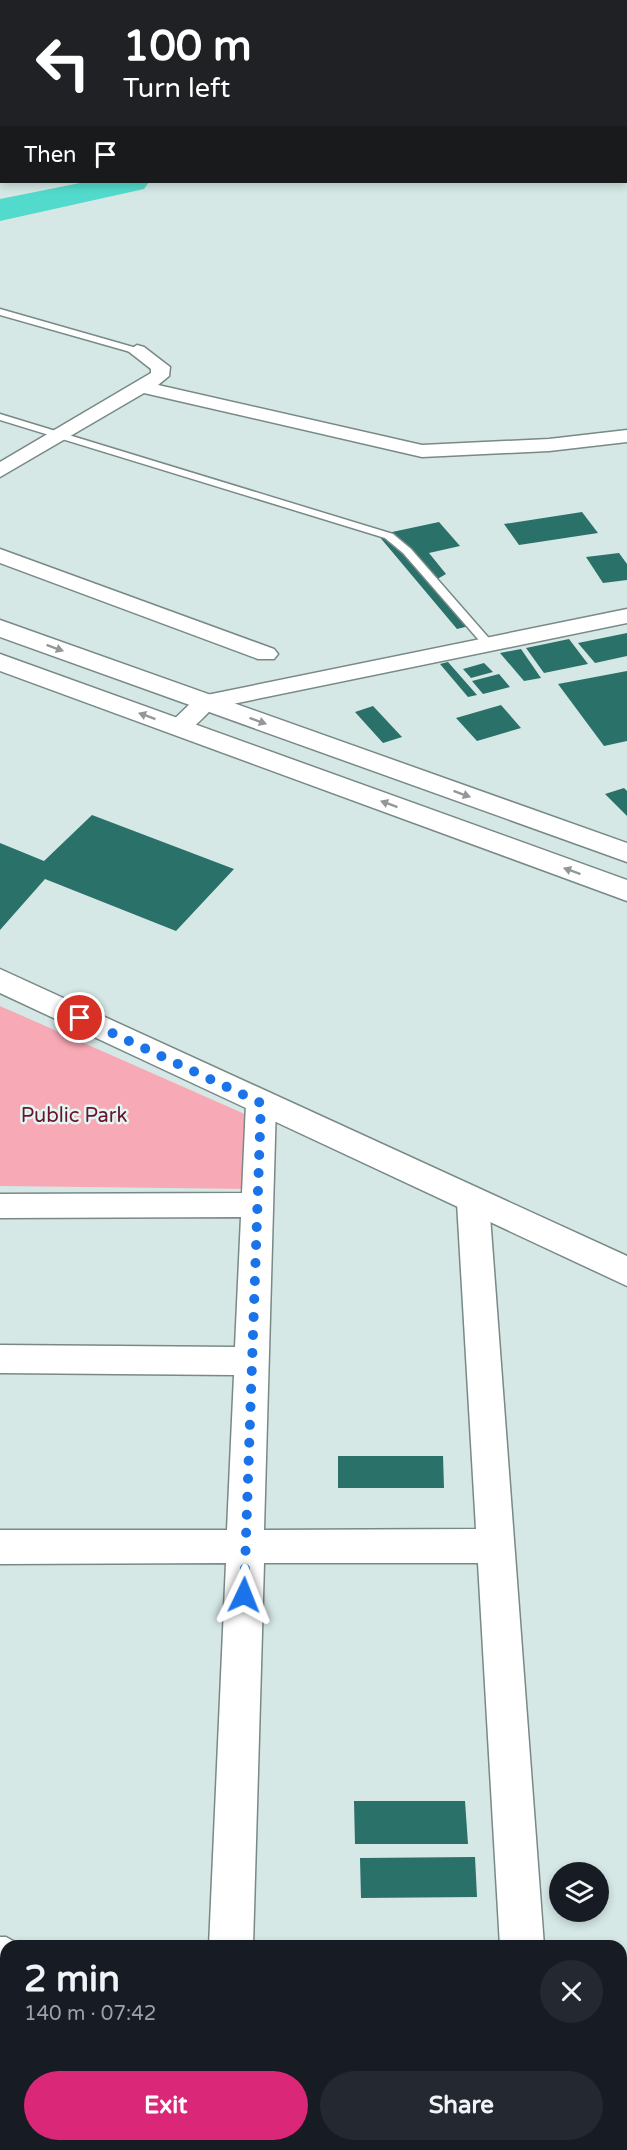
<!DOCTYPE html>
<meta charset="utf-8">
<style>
:root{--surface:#171b24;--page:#242831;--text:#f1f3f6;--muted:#9ea1a6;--accent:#db2777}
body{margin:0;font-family:"Varela Round",sans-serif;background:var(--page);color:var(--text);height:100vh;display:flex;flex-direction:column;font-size:22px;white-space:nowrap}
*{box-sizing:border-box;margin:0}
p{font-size:20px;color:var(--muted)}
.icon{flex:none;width:33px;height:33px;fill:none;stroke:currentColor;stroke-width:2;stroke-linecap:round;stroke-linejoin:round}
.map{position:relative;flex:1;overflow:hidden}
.details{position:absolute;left:0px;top:1940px;width:627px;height:212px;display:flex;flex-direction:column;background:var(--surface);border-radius:18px 18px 0 0;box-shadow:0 3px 9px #0003}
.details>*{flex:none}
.hud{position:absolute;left:0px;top:0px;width:627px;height:183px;box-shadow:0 3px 9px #0003;background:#202124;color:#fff;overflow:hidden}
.fabs{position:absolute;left:549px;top:1862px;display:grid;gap:12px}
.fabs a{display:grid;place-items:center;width:60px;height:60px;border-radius:50%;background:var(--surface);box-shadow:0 3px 9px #0003;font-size:30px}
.pin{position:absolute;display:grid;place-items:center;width:51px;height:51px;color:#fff;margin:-26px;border:3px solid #fff;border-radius:50%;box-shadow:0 2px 6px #0007}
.me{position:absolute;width:66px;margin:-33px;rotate:2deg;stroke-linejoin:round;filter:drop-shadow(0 0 4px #0008)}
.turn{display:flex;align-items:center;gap:21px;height:126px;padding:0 24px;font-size:27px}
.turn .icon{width:78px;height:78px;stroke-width:2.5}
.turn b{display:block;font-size:42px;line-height:51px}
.then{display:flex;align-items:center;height:57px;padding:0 24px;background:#0003;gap:12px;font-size:22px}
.round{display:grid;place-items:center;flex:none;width:63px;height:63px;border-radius:32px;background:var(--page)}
.overview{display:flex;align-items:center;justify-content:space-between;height:102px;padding:0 24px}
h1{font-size:36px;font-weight:700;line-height:45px}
.action{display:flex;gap:12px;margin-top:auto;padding:12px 24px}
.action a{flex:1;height:69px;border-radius:36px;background:var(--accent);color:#fff;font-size:24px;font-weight:700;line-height:69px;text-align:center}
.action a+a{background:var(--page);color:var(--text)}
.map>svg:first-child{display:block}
</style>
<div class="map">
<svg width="627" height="2150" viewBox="0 0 627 2150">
<rect width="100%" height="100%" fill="#d5e8e5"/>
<!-- green -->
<polygon fill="#f8a9b6" points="0,1006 247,1115 252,1189 0,1186"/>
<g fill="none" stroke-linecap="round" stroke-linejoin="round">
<!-- river -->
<g fill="#52dbcc" fill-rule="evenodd">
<rect x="626" y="89" width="1" height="18"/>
<polygon points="85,182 149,182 144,189 0,221 0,199"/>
</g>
</g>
<!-- building -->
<g fill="#2a7169">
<polygon points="582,512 598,533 519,545 504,524"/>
<polygon points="439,522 460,546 429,553 446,574 434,581 473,625 457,629 378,535"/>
<polygon points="619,553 627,564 627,580 603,583 586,557"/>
<polygon points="627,633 627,656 595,663 578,643"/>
<polygon points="569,639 588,664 544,673 526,648"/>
<polygon points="521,649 541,678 524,681 500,653"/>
<polygon points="448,662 477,695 468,697 440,664"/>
<polygon points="484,663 493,672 471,678 463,669"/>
<polygon points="627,671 627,741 604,746 558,684"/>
<polygon points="499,674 510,687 483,694 472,681"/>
<polygon points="501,705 521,728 477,741 456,718"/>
<polygon points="373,706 402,737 383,743 355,712"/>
<polygon points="624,788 627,791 627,816 605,794"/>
<polygon points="92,815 234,869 176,931 45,879 0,930 0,843 44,861"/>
<polygon points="338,1456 443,1456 444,1488 338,1488"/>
<polygon points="354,1801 465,1801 468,1844 355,1844"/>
<polygon points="475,1857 477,1897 361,1898 360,1858"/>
<polygon points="5,2122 4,2150 0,2150 0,2123"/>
<polygon points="375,2145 485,2145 485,2150 374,2150"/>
</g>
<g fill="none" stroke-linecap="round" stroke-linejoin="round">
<!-- service casing -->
<g stroke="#788986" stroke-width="3">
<g id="service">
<polygon points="0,309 140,349 142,351 134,353 0,315"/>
<polygon points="0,414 393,534 411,549 494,644 488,647 484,646 403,553 385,538 0,420"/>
</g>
</g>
<!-- minor casing -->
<g stroke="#788986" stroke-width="3">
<g id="minor">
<polygon points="276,0 292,0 293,2 277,2"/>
<polygon points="436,0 449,0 450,2 437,2"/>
<polygon points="561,0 585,0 560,2"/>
<polygon points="137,345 144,347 170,367 169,376 158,385 422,445 549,439 627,430 627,442 549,451 422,457 144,393 0,477 0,462 151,373 151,369 128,351"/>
<polygon points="0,549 274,649 278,654 274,659 258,659 0,563"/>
<path d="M627 609V623L213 708C200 720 189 737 169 732L166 727 197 697Z"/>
<polygon points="261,1092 272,1095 276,1103 264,1530 476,1529 457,1202 462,1193 473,1190 484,1193 489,1202 544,1946 500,1946 478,1563 264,1563 253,1946 209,1946 226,1563 0,1564 0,1530 227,1530 234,1375 0,1373 0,1345 235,1347 241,1217 0,1218 0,1194 242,1193 246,1103 250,1095"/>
<polygon points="0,1937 6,1937 22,1946 6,1946 6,1981 0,1981"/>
<rect x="200" y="2145" width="48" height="5"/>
<polygon points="511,2145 559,2145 560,2150 512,2150"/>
</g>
</g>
<!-- tertiary casing -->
<g stroke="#788986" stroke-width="3">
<g id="tertiary">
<polygon points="0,620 627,843 627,862 0,637"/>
<polygon points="0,654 627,880 627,901 0,671"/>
<polygon points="0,969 627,1256 627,1286 0,993"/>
</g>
</g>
<!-- service -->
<use href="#service" fill="#fff" fill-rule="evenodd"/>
<!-- minor -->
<use href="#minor" fill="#fff" fill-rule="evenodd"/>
<!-- tertiary -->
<use href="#tertiary" fill="#fff" fill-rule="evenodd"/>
</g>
<!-- one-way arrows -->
<defs><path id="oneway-solid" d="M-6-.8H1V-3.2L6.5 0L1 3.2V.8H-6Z" transform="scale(1.5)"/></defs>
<g fill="#949797">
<use href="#oneway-solid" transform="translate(55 648) rotate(20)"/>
<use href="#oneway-solid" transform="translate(147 716) rotate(-160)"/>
<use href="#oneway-solid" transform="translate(258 721) rotate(20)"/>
<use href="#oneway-solid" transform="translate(462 794) rotate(20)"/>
<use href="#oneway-solid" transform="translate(389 804) rotate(-160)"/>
<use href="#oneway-solid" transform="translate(572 871) rotate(-160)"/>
</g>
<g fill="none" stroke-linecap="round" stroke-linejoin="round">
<!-- route -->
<polyline stroke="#1a73e8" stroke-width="10" stroke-dasharray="0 18" points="80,1018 261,1103 244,1595"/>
</g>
<g text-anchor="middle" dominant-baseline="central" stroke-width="5" stroke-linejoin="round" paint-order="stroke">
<!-- park labels -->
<g font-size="20" fill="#69132e" stroke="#e2f6f2">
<text x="74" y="1116">Public Park</text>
</g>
</g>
</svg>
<div class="fabs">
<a><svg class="icon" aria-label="layers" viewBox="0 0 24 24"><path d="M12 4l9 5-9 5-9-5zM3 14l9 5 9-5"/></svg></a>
</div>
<div class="pin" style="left:80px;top:1018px;background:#d93025"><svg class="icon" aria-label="arrive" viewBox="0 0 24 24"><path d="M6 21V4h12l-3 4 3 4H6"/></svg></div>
<svg class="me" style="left:244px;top:1595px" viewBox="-20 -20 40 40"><path d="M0-17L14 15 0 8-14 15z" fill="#1a73e8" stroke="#fff" stroke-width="4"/></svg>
<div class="hud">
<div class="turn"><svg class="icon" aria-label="left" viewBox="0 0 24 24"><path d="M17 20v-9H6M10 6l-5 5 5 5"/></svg><div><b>100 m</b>Turn left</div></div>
<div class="then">Then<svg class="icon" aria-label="arrive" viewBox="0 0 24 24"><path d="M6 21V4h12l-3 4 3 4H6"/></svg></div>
</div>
<section class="details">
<div class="overview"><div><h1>2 min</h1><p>140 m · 07:42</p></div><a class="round"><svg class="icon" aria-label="close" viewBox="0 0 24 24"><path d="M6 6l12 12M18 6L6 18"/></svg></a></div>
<div class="action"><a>Exit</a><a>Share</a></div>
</section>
</div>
